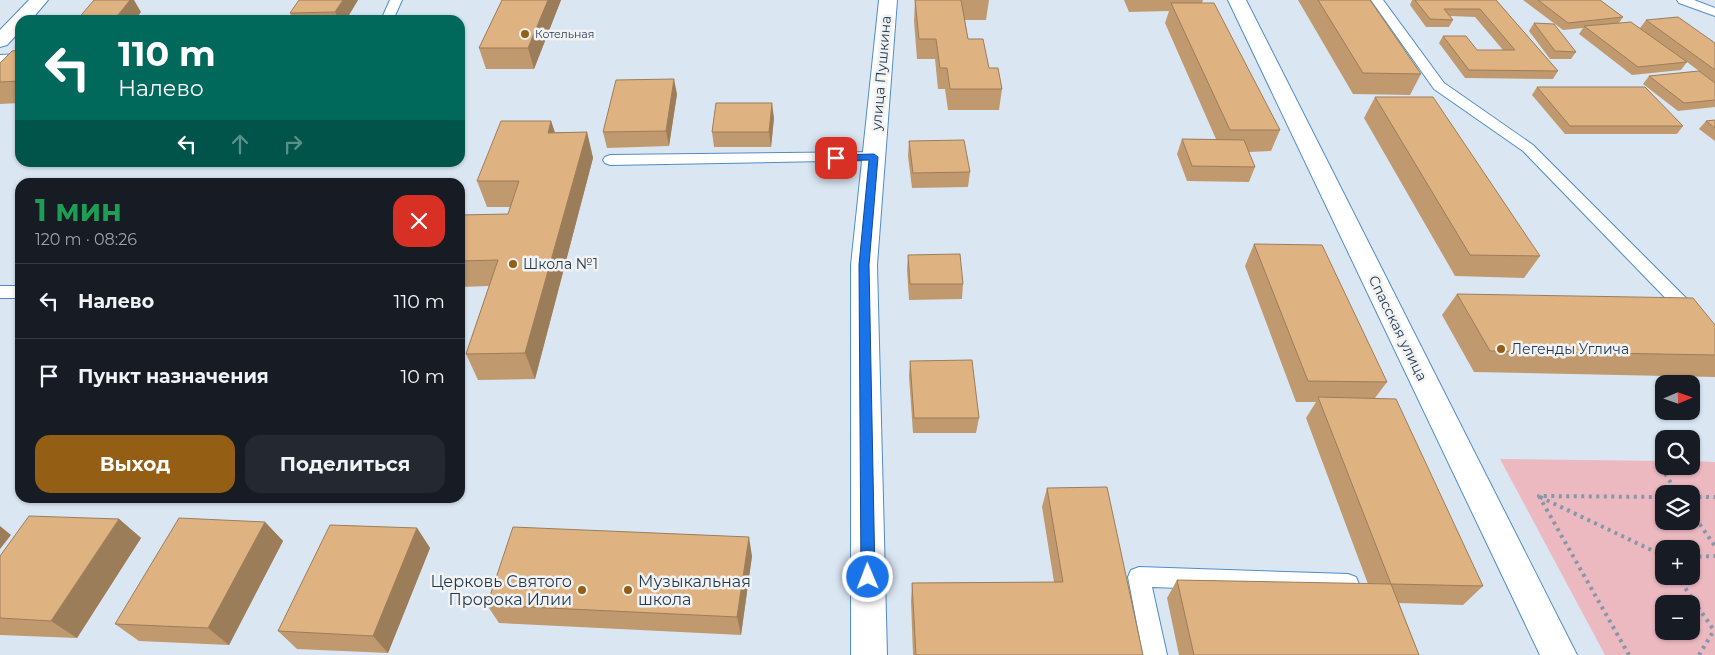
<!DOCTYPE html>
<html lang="ru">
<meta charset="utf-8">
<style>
:root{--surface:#171b24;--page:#242831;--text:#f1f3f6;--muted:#9ea1a6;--line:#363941;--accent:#945e15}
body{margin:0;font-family:Montserrat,sans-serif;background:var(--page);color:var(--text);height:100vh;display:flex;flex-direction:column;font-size:19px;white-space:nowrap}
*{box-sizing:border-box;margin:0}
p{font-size:16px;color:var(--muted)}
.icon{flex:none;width:28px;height:28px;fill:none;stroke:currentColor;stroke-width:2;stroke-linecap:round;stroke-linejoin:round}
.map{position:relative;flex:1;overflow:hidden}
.sheet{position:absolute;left:15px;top:178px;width:450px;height:325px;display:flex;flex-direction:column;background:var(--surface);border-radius:15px;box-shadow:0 1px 4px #0004}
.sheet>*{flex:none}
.top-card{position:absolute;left:15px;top:15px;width:450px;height:152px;border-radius:15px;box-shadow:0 1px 4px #0004;background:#00695c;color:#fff;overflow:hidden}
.needle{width:32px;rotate:88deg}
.tools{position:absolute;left:1655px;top:375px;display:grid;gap:10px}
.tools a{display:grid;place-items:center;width:45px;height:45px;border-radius:10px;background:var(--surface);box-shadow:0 1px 4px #0004;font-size:25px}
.pin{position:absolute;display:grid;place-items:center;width:42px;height:42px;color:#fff;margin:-21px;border-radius:10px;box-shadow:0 2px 8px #0006}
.me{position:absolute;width:55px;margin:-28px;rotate:359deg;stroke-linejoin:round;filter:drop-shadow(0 0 4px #0008)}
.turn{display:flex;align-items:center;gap:18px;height:105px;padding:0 20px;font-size:22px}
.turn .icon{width:65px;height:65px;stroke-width:2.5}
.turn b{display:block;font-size:35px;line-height:42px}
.lanes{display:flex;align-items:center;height:48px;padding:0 20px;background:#0003;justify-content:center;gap:25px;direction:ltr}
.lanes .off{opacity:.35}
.round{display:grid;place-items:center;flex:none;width:52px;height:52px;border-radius:15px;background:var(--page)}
.headline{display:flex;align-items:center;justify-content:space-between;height:85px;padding:0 20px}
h1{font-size:30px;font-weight:700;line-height:38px;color:#1e9e55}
.cta{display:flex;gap:10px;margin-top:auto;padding:10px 20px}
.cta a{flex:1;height:58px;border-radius:15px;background:var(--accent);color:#fff;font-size:20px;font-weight:700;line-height:58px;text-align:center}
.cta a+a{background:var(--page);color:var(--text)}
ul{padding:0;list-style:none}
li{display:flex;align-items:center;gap:15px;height:75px;padding:0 20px;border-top:1px solid var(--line)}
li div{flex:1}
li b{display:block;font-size:19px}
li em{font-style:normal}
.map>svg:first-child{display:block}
</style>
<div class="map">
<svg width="1715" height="655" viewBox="0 0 1715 655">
<rect width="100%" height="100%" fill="#dae7f3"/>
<!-- green -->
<path fill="#edb9c1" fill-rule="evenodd" d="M1500 459 1664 461V466H1691V461L1715 462V655H1605ZM1664 494H1691V521H1664ZM1664 549H1691V576H1664ZM1664 604H1691V631H1664Z"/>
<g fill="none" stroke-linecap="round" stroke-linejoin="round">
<!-- service casing -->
<g stroke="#4e8dc7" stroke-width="2">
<g id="service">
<polygon points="390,0 402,0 393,20 381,20"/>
<polygon points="1371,0 1383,0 1444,83 1533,145 1715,327 1715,345 1709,343 1523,151 1434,89"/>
<polygon points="1677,0 1694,0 1715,8 1715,16 1679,3"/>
<polygon points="20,54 20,62 0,63 0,55"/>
<polygon points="874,152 879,154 881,157 879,160 610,165 605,163 603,160 605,157 610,155"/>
<rect x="0" y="286" width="20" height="12"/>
<polygon points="1139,567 1348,574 1356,577 1359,584 1356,591 1348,594 1152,587 1167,655 1143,655 1128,577 1131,570"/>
</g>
</g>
<!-- minor casing -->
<g stroke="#4e8dc7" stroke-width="2">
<g id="minor">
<polygon points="879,0 897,0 877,265 887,655 851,655 851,265"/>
<polygon points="1228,0 1246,0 1577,655 1540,655"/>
</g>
</g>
<!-- secondary casing -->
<g stroke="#4e8dc7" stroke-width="2">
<polygon id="secondary" points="29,0 48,0 31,20 20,20 20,31 7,45 0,47 0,30"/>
</g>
<!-- path -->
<g stroke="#8598aa" stroke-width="4" stroke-dasharray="3 4.5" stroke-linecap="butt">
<polyline points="1657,461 1678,494"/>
<polyline points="1540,497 1664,556"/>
<polyline points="1691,497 1715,497"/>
<polyline points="1691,512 1715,546"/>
<polyline points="1691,557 1715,556"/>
<polyline points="1677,576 1715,632"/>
<polyline points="1629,655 1539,496 1664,497"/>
<polyline points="1699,655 1713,632"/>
</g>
<!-- service -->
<use href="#service" fill="#fff" fill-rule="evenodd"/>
<!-- minor -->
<use href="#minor" fill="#fff" fill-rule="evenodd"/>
<!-- secondary -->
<use href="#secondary" fill="#fff" fill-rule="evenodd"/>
</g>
<!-- wall -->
<g fill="#c0996f">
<polygon points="358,0 346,20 293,20 290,13"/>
<polygon points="502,0 561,0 534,69 486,69 479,48"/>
<polygon points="915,0 989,0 986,20 965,20 968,39 989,68 1002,89 999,110 948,110 945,89 938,89 935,59 917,59 914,21"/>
<polygon points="1124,0 1203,0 1202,3 1280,130 1271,151 1249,152 1255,167 1249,182 1187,181 1177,154 1182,139 1216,139 1165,23 1169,11 1129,12"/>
<polygon points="1298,0 1370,0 1421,74 1410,95 1353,94"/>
<polygon points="1412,0 1496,0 1558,71 1553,79 1465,78 1439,43 1443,36 1477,50 1503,50 1475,17 1450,16 1453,20 1449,27 1426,27 1410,5"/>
<polygon points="1523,0 1600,0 1623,17 1619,23 1640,28 1646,20 1715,43 1715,107 1678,111 1643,84 1649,76 1699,71 1687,62 1681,70 1632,75 1579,34 1583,28 1563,30"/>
<polygon points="1534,23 1576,52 1571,59 1550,59 1529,31"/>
<polygon points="20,50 20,103 0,104 0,63"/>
<polygon points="1537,87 1683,126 1677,134 1565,134 1532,95"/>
<polygon points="677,94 669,146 607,148 603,132"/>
<polygon points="1375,97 1540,256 1524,278 1455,276 1364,118"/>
<polygon points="774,118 771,147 714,147 712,132"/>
<polygon points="1715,120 1715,141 1699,129 1706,121"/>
<polygon points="551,121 555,132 587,132 593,158 535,379 478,380 466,354 489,286 460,287 460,215 508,214 510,207 487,207 477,181"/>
<polygon points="909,141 970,172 968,187 912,188 908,156"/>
<polygon points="1254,244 1387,382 1375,398 1483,586 1463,605 1399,603 1419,655 1179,655 1167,598 1177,580 1368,584 1306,418 1316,402 1296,402 1245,266"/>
<polygon points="908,255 963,284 962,299 909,300 907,270"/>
<polygon points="1457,294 1715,325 1715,377 1474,372 1442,315"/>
<polygon points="910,361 979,418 976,433 913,433 909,376"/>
<polygon points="1047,488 1143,655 913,655 911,601 912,583 1054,582 1042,507"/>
<polygon points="119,519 141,538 77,638 0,635 0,556"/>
<polygon points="265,522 283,541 229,645 139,641 115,624"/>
<polygon points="417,528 430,548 388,653 297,649 278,631"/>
<polygon points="752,556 741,635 499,623 487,605"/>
</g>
<!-- shaded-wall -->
<g fill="#9c7d5a">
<polygon points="130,0 134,0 141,12 135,20 114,20"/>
<polygon points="343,0 358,0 346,20 339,20 335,12"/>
<polygon points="548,0 561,0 534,69 528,48"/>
<polygon points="674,79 677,94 669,146 666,131"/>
<polygon points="772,103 774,118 771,147 769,132"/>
<polygon points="551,121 559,146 548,133"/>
<polygon points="587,132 593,158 535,379 525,353"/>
<polygon points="119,519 141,538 77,638 51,621"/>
<polygon points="265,522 283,541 229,645 208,628"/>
<polygon points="0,526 11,535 0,549"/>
<polygon points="417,528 430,548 388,653 373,636"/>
<polygon points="749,537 752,556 741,635 737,617"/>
</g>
<!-- building -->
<g fill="#dfb281" stroke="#9c7d5a">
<polygon points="94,0 130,0 114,20 77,20"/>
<polygon points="299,0 343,0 335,12 290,13"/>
<polygon points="502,0 548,0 528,48 479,48"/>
<polygon points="915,0 961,0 968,39 983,39 989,68 998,68 1002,89 950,89 947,68 940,68 936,39 919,39"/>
<polygon points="1318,0 1370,0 1421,74 1363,73"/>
<polygon points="1415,0 1496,0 1558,71 1469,70 1443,36 1466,36 1477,50 1515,50 1480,9 1444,9 1453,20 1430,19"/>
<polygon points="1538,0 1600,0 1623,17 1568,23"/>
<polygon points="1171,3 1214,3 1280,130 1230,130"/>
<polygon points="1678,17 1715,43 1715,70 1646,20"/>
<polygon points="1631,22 1687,62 1638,67 1584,26"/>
<polygon points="1534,23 1554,24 1576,52 1555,51"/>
<polygon points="20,50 20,81 0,82 0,63 12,51"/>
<polygon points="1699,71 1715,83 1715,100 1684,103 1649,76"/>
<polygon points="674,79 666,131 603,132 616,80"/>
<polygon points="1537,87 1645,87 1683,126 1570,126"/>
<polygon points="1375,97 1433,97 1540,256 1470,255"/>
<polygon points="716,103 772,103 769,132 712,132"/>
<polygon points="1715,120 1715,128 1706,121"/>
<polygon points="501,121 551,121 548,133 587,132 525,353 466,354 498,260 460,261 460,215 508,214 519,181 477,181"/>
<polygon points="1182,139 1244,140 1255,167 1192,166"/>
<polygon points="964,140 970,172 913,173 909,141"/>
<polygon points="1254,244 1322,245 1387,382 1308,381"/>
<polygon points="960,254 963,284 910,284 908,255"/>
<polygon points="1457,294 1693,298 1715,325 1715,355 1490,351"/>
<polygon points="972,360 979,418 914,418 910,361"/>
<polygon points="1318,397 1396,399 1483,586 1391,584"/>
<polygon points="1107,487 1143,655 916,655 912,583 1063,582 1047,488"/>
<polygon points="29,516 119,519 51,621 0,618 0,556"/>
<polygon points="179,518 265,522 208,628 115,624"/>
<polygon points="330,525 417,528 373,636 278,631"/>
<polygon points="513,527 749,537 737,617 487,605"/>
<polygon points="1177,580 1391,584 1419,655 1194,655"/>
</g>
<!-- route -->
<polygon fill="#1a73e8" stroke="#114b97" points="874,154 878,157 869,265 875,577 873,582 868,584 863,582 861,577 859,265 869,160 836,161 831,158 836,155"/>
<!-- markers -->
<g fill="#945e15" stroke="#f2f2f2" stroke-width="2">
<circle cx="525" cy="34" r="5"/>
<circle cx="513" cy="264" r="5"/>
<circle cx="1501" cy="349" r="5"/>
<circle cx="582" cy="590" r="5"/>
<circle cx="628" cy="590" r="5"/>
</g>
<g text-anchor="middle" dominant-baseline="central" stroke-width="5" stroke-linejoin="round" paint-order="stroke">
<!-- far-poi labels -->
<g font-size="11" fill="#1e3952" stroke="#f2f2f2" text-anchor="start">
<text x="535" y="34">Котельная</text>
</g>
<!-- street labels -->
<g font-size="14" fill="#1e3952" stroke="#f2f2f2">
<text transform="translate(881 73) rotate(-85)">улица Пушкина</text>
<text transform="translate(1398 328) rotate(64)">Спасская улица</text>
</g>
<!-- poi labels -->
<g font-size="14" fill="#1e3952" stroke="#f2f2f2" text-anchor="start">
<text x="523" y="264">Школа №1</text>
<text x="1511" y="349">Легенды Углича</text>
</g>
<!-- near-poi labels -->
<g font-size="16" fill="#1e3952" stroke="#f2f2f2" text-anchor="end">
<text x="572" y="581">Церковь Святого<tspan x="572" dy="18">Пророка Илии</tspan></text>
<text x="638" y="581" text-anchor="start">Музыкальная<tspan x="638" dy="18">школа</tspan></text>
</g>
</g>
</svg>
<div class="tools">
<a><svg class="needle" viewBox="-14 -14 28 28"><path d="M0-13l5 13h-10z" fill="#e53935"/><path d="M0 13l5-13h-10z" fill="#9ea1a6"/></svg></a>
<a><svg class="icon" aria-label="search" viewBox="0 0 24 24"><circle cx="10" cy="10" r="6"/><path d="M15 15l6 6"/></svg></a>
<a><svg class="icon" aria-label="layers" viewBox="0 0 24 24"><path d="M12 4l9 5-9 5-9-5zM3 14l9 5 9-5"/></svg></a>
<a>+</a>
<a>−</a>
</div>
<div class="pin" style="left:836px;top:158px;background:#d93025"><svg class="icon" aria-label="arrive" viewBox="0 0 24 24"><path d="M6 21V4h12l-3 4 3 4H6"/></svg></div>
<svg class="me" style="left:868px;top:577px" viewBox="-20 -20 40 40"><circle r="17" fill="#1a73e8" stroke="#fff" stroke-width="3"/><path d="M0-11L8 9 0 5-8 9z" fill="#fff"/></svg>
<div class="top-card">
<div class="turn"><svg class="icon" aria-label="left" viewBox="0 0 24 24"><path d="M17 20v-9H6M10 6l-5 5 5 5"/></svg><div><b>110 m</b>Налево</div></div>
<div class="lanes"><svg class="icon" aria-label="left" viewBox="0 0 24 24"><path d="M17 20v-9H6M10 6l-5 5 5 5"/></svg><svg class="icon off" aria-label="ahead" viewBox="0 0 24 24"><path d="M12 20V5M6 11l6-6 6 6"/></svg><svg class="icon off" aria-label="right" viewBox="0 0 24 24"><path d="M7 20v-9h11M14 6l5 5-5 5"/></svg></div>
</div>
<section class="sheet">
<div class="headline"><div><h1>1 мин</h1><p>120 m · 08:26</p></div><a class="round" style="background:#d93025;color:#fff"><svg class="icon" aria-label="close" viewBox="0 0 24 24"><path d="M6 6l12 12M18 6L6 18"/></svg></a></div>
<ul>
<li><svg class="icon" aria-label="left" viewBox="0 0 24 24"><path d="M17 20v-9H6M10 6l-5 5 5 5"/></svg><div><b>Налево</b></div><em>110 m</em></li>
<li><svg class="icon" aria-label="arrive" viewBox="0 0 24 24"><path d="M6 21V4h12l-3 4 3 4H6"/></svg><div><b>Пункт назначения</b></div><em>10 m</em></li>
</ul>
<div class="cta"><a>Выход</a><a>Поделиться</a></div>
</section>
</div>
